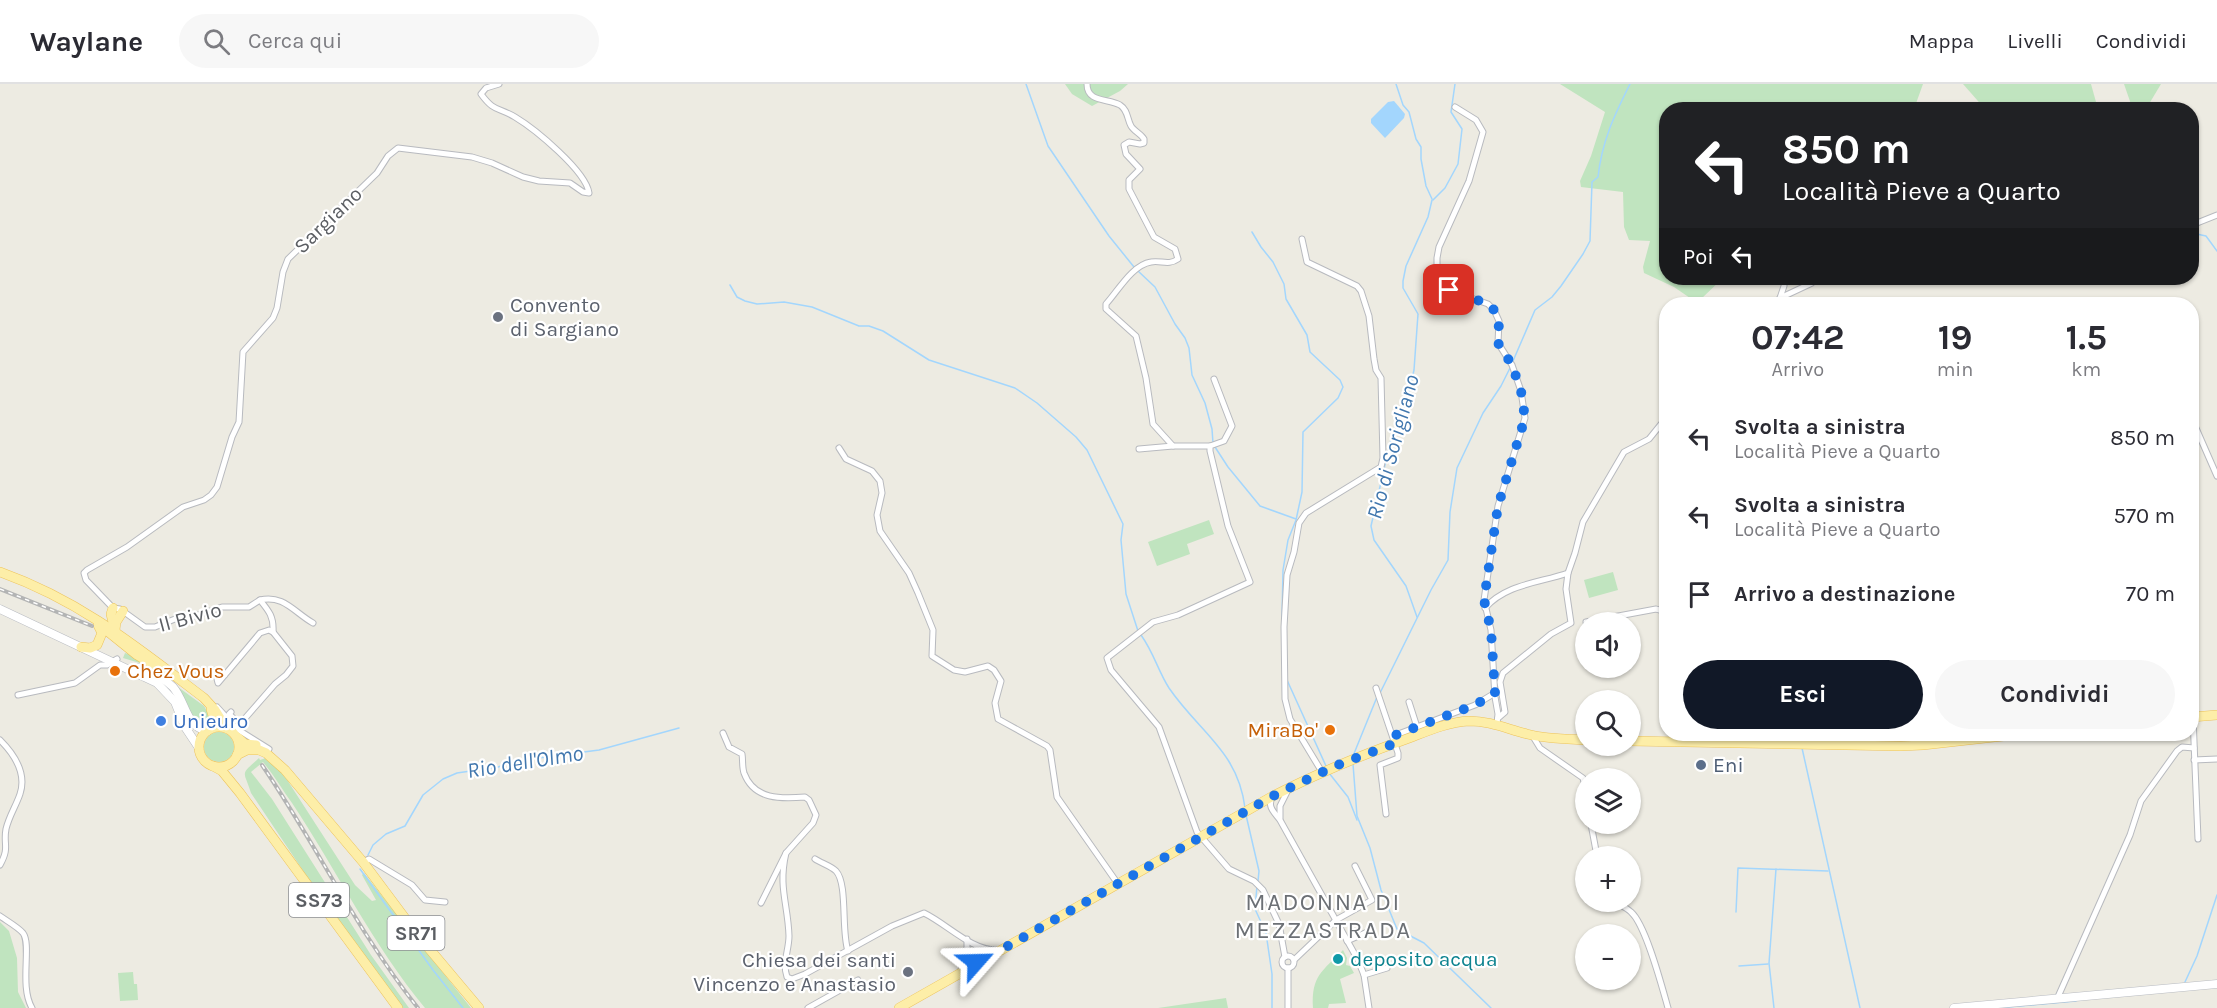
<!DOCTYPE html>
<html lang="it">
<meta charset="utf-8">
<style>
:root{--surface:#fff;--page:#f7f7f7;--text:#2b2b33;--muted:#7c7c81;--line:#e1e1e2;--accent:#111827}
body{margin:0;font-family:Karla,sans-serif;background:var(--page);color:var(--text);height:100vh;display:flex;flex-direction:column;font-size:22px;white-space:nowrap}
*{box-sizing:border-box;margin:0}
p{font-size:20px;color:var(--muted)}
.icon{flex:none;width:33px;height:33px;fill:none;stroke:currentColor;stroke-width:2;stroke-linecap:round;stroke-linejoin:round}
.map{position:relative;flex:1;overflow:hidden}
.panel{position:absolute;left:1659px;top:213px;width:540px;height:444px;display:flex;flex-direction:column;background:var(--surface);border-radius:24px;box-shadow:0 2px 4px #0004}
.panel>*{flex:none}
.guide{position:absolute;left:1659px;top:18px;width:540px;height:183px;border-radius:24px;box-shadow:0 2px 4px #0004;background:#202124;color:#fff;overflow:hidden}
.buttons{position:absolute;left:1575px;top:528px;display:grid;gap:12px}
.buttons a{display:grid;place-items:center;width:66px;height:66px;border-radius:50%;background:var(--surface);box-shadow:0 2px 4px #0004;font-size:30px}
.pin{position:absolute;display:grid;place-items:center;width:51px;height:51px;color:#fff;margin:-26px;border-radius:12px;box-shadow:0 3px 9px #0006}
.me{position:absolute;width:66px;margin:-33px;rotate:65deg;stroke-linejoin:round;filter:drop-shadow(0 0 4px #0008)}
.turn{display:flex;align-items:center;gap:21px;height:126px;padding:0 24px;font-size:27px}
.turn .icon{width:78px;height:78px;stroke-width:2.5}
.turn b{display:block;font-size:42px;line-height:51px}
.then{display:flex;align-items:center;height:57px;padding:0 24px;background:#0003;gap:12px;font-size:22px}
.eta{display:flex;justify-content:space-evenly;align-items:center;height:102px;text-align:center}
.eta b{font-size:36px;font-weight:700;line-height:42px}
.cta{display:flex;gap:12px;margin-top:auto;padding:12px 24px}
.cta a{flex:1;height:69px;border-radius:36px;background:var(--accent);color:#fff;font-size:24px;font-weight:700;line-height:69px;text-align:center}
.cta a+a{background:var(--page);color:var(--text)}
ul{padding:0;list-style:none}
li{display:flex;align-items:center;gap:18px;height:78px;padding:0 24px}
li div{flex:1}
li b{display:block;font-size:22px}
li em{font-style:normal}
header{display:flex;align-items:center;gap:36px;box-sizing:border-box;height:84px;padding:0 30px;background:var(--surface);border-bottom:2px solid var(--line)}
header strong{font-size:28px}
nav{display:flex;gap:33px;margin-inline-start:auto;font-size:21px}
.search{width:420px;height:54px;background:var(--page);display:flex;align-items:center;gap:15px;box-sizing:border-box;padding:0 21px;border-radius:33px;color:var(--muted);font-size:22px}
.map>svg:first-child{display:block}
</style>
<header>
<strong>Waylane</strong>
<div class="search"><svg class="icon" aria-label="search" viewBox="0 0 24 24"><circle cx="10" cy="10" r="6"/><path d="M15 15l6 6"/></svg>Cerca qui</div>
<nav><a>Mappa</a><a>Livelli</a><a>Condividi</a></nav>
</header>
<div class="map">
<svg width="2217" height="924" viewBox="0 0 2217 924">
<rect width="100%" height="100%" fill="#edebe2"/>
<!-- green -->
<g fill="#c0e4bf">
<polygon points="1065,0 1128,0 1120,7 1092,22 1072,10"/>
<polygon points="1560,0 1923,0 1914,25 1666,26 1666,194 1739,194 1723,194 1701,215 1690,214 1674,203 1644,189 1643,183 1650,157 1629,156 1624,143 1623,108 1581,103 1580,97 1591,72 1605,28"/>
<polygon points="1963,0 2091,0 2096,18 2095,25 1985,25"/>
<polygon points="2124,0 2161,0 2146,25 2133,26"/>
<polygon points="1209,436 1214,450 1187,460 1190,470 1157,482 1148,458"/>
<polygon points="1613,488 1618,506 1589,514 1584,496"/>
<polygon points="125,569 137,573 204,622 211,634 207,644 197,641 179,609 145,586 143,580 123,574"/>
<circle cx="219" cy="663" r="15"/>
<path d="M259 674 260 676 266 674 282 688 355 801 372 817 376 816 362 791 364 789 471 924H425C373 861 337 787 292 719 282 705 273 690 263 678L251 688 272 715 371 871 409 924H402L320 812 251 709C244 686 239 692 259 674Z"/>
<polygon points="0,838 9,847 17,874 18,908 26,924 0,924"/>
<path d="M1343 866 1347 874 1346 881 1350 882 1354 889 1340 895 1346 919 1329 920 1328 924H1313C1311 891 1323 887 1343 866Z"/>
<polygon points="133,888 134,900 137,900 138,916 120,917 118,889"/>
<polygon points="1226,914 1228,924 1158,924"/>
</g>
<!-- water -->
<polygon fill="#a3d6fd" points="1394,17 1405,30 1404,34 1385,54 1371,39 1371,35 1388,18"/>
<g fill="none" stroke-linecap="round" stroke-linejoin="round">
<!-- stream -->
<g stroke="#a3d6fd" stroke-width="1.5">
<polyline points="1026,0 1048,62 1109,152 1134,183"/>
<polyline points="1396,0 1403,21 1409,28 1416,55 1421,63 1421,75 1426,102 1432,115"/>
<polyline points="1433,116 1445,104 1458,80 1462,45 1451,28 1455,0"/>
<polyline points="1252,148 1261,163 1273,178 1284,200 1286,215 1307,251 1310,268 1340,296 1343,303 1338,314 1303,348 1302,408 1296,436 1288,456 1283,486 1282,535"/>
<polyline points="2192,149 2206,152 2217,167"/>
<polyline points="1138,187 1155,203 1175,240 1185,254 1189,264 1192,291 1205,319 1212,345 1213,359"/>
<polyline points="730,201 737,213 745,217 757,220 784,218 812,223 859,242 869,242 883,247 929,276 1015,304 1037,319 1076,353 1087,366 1123,440 1121,456 1126,510 1138,547"/>
<path d="M1513 277 1535 226 1552 213 1561 202 1583 170 1590 157 1592 98 1598 93C1602 57 1614 32 1630 0"/>
<polyline points="1215,363 1228,383 1260,422 1296,435"/>
<polyline points="1417,533 1406,502 1374,456 1371,442 1390,359 1407,317 1414,286 1418,230 1403,204 1403,197 1406,182 1428,133 1432,116"/>
<path d="M1141 551C1154 569 1158 587 1169 604 1199 648 1238 667 1245 724"/>
<polyline points="1287,596 1326,682"/>
<polyline points="1380,609 1431,506 1448,476 1450,428 1457,384 1483,329 1501,302 1510,284"/>
<polyline points="1802,664 1860,924"/>
<polyline points="1353,672 1377,613"/>
<polyline points="1353,680 1357,732 1370,764 1381,806 1397,845 1424,859 1491,924"/>
<polyline points="1329,689 1348,713 1357,736"/>
<polyline points="1246,731 1259,787 1258,797"/>
<polyline points="368,771 373,761 386,750 405,742 423,711 443,695 457,689 498,683 516,677 599,666 679,644"/>
<polyline points="360,785 433,886 463,924"/>
<polyline points="1257,802 1255,825 1266,849 1272,890 1272,924"/>
<polyline points="1736,828 1738,784 1828,787"/>
<polyline points="1739,882 1768,880"/>
<polyline points="2185,898 2197,872 2217,811"/>
<polyline points="1774,924 1769,879 1776,785"/>
<polyline points="1997,924 2076,917"/>
</g>
<!-- street casing -->
<g stroke="#b8babf" stroke-width="7">
<g id="street">
<path d="M1087 0C1087 19 1108 14 1120 21 1128 26 1127 35 1131 42 1134 47 1141 50 1144 55V59L1140 60 1129 58 1124 61 1126 70 1140 85 1129 96V105L1154 153 1175 165 1178 175C1168 182 1161 176 1151 178 1132 181 1118 207 1106 220V225L1136 252 1146 294 1153 340 1173 362H1210"/>
<polyline points="1455,23 1476,36 1483,48 1469,97 1439,163 1437,174 1437,186 1443,200 1449,206 1488,220 1494,226 1499,237 1498,259 1512,281 1521,307 1525,334 1498,422 1484,516 1491,546 1495,613 1498,630 1497,640"/>
<polyline points="2192,141 2217,131"/>
<polyline points="1302,155 1307,178 1357,202 1361,207 1369,232 1374,275 1376,286 1381,294 1383,374 1381,383 1306,429 1299,439 1294,468 1287,491 1284,543 1285,615 1290,635 1322,688"/>
<polyline points="1780,214 1812,199"/>
<polyline points="1778,220 1784,202"/>
<polyline points="1214,295 1232,342 1224,357 1210,362 1210,367 1228,442 1250,498 1178,531 1153,538 1107,574 1111,586 1159,643 1197,748 1229,785 1254,797 1263,806 1279,840 1285,873"/>
<polyline points="2192,335 2217,392"/>
<polyline points="839,364 846,375 872,387 880,397 882,409 877,431 880,447 909,489 918,509 933,546 932,572 954,586 965,588 988,582 994,586 1001,597 995,619 998,635 1047,662 1050,666 1057,713 1118,800"/>
<polyline points="1139,365 1173,362"/>
<path d="M260 516C283 510 295 529 313 539"/>
<path d="M1485 524C1506 500 1539 499 1568 489L1575 469 1583 438 1624 368 1649 355 1666 334"/>
<polyline points="1586,538 1656,525 1666,528"/>
<polyline points="225,591 222,590 217,595 218,599 260,549 269,546 273,548"/>
<polyline points="1376,604 1398,669 1398,674 1380,681 1386,730"/>
<polyline points="18,611 75,599 100,581 107,581 117,575"/>
<polyline points="1409,618 1417,643"/>
<polyline points="217,623 237,645 269,665"/>
<path d="M231 628 229 630 240 640 275 600 286 591 293 582 292 572 273 548C274 533 269 527 260 516L249 523H222L195 532 175 535 155 543H145L120 525 113 524 86 496 84 489 87 486 127 463 183 423 204 416 211 411 217 403 232 353 239 338 243 268 273 234 277 224 283 188 288 175 377 89 388 72 398 64 472 73 492 79 523 93 539 97 570 99 583 108 589 109C586 87 535 45 515 33 498 23 494 28 481 10L486 4 499 0"/>
<polyline points="2193,633 2198,755"/>
<polyline points="1498,634 1505,628 1500,598 1503,589 1551,550 1571,539 1566,505 1568,489"/>
<path d="M723 649 729 663 742 670C743 676 742 683 744 689 754 716 781 715 805 713L809 716 816 731 813 739 786 769 761 819"/>
<polyline points="1532,651 1540,664 1583,694 1586,707"/>
<polyline points="1393,652 1475,621 1495,609"/>
<path d="M0 656C14 670 27 689 20 710 16 722 9 732 6 745 3 761 10 763 0 781"/>
<polyline points="2194,676 2217,675"/>
<path d="M1272 714C1267 723 1275 729 1280 736L1358 876 1364 891 1369 924"/>
<polyline points="1280,734 1280,722 1289,704"/>
<polyline points="1591,740 1597,772"/>
<path d="M786 769C778 803 788 820 789 852 789 866 782 879 787 893L792 895 805 890 892 842 924 829C947 840 972 867 997 866"/>
<path d="M815 775C821 779 831 782 836 787 848 800 841 847 848 867"/>
<polyline points="363,778 369,775 412,801 425,816 445,818"/>
<path d="M1615 818C1620 821 1627 824 1631 828 1646 841 1662 903 1668 924"/>
<path d="M0 832C7 837 18 843 23 849 32 861 19 902 32 924"/>
<polyline points="1347,857 1372,846"/>
<polyline points="967,871 971,877 979,878 980,868 977,863"/>
<circle cx="1288" cy="878" r="6"/>
<polyline points="1294,876 1336,836 1372,816 1355,782"/>
<polyline points="1288,884 1288,924"/>
<polyline points="960,888 967,871 967,855"/>
<polyline points="1364,891 1387,884"/>
<polyline points="2057,915 2130,751 2141,717 2177,667 2182,663 2194,664"/>
<polyline points="808,924 858,896"/>
</g>
</g>
<!-- secondary casing -->
<g stroke="#b8bbc1" stroke-width="9">
<g id="secondary">
<polyline points="0,525 157,599 175,618 185,643 199,664"/>
<path d="M139 584C151 589 163 593 173 603 186 618 185 642 207 647"/>
<polyline points="1954,924 2217,900"/>
</g>
</g>
<!-- primary casing -->
<g stroke="#edc35b" stroke-width="10">
<g id="primary">
<path d="M0 488C81 517 137 563 204 614L215 626 226 644"/>
<polyline points="113,524 111,530 115,547"/>
<polyline points="106,546 137,571 157,583"/>
<polyline points="115,546 116,538 123,527"/>
<polyline points="81,563 90,564 97,561 102,549 98,541"/>
<polyline points="2192,633 2217,631"/>
<circle cx="219" cy="663" r="20"/>
<polyline points="210,645 214,635 211,625"/>
<polyline points="237,653 245,660 256,661"/>
<polyline points="1630,657 1901,662 1923,661 2021,650"/>
<polyline points="237,671 247,666 259,666 266,669 285,686 363,778 416,849 479,924"/>
<polyline points="213,682 222,687 240,709 398,924"/>
<path d="M899 924 1273 712C1318 689 1364 670 1412 653 1430 646 1449 638 1469 637 1490 637 1507 645 1527 650 1546 655 1565 655 1586 656"/>
</g>
</g>
<!-- street -->
<use href="#street" stroke="#fff" stroke-width="5"/>
<!-- secondary -->
<use href="#secondary" stroke="#fff" stroke-width="8"/>
<!-- primary -->
<use href="#primary" stroke="#fdeea8" stroke-width="9"/>
<!-- rail casing -->
<g stroke="#b3b4b4" stroke-width="4">
<g id="rail">
<polyline points="0,505 92,542"/>
<path d="M262 681C316 760 358 849 418 924"/>
</g>
</g>
<!-- rail -->
<use href="#rail" stroke="#fff" stroke-width="1.5" stroke-dasharray="4.5" stroke-linecap="butt"/>
</g>
<g fill="none" stroke-linecap="round" stroke-linejoin="round">
<!-- route -->
<polyline stroke="#1a73e8" stroke-width="10" stroke-dasharray="0 18" points="976,878 979,878 1001,866 1273,712 1335,682 1396,659 1393,652 1475,621 1495,609 1491,546 1484,516 1498,422 1525,334 1521,307 1512,281 1498,259 1499,237 1494,226 1488,220 1449,206"/>
</g>
<!-- markers -->
<g fill="#6b7280" stroke="#fff" stroke-width="2">
<circle cx="498" cy="233" r="6"/>
<circle cx="908" cy="888" r="6"/>
</g>
<g fill="#e8710a" stroke="#fff" stroke-width="2">
<circle cx="115" cy="587" r="6"/>
<circle cx="1330" cy="646" r="6"/>
</g>
<circle fill="#3f7fe0" stroke="#fff" stroke-width="2" cx="161" cy="637" r="6"/>
<circle fill="#5c6f8a" stroke="#fff" stroke-width="2" cx="1701" cy="681" r="6"/>
<circle fill="#0f9aa8" stroke="#fff" stroke-width="2" cx="1338" cy="875" r="6"/>
<g text-anchor="middle" dominant-baseline="central" stroke-width="4.5" stroke-linejoin="round" paint-order="stroke">
<!-- shield labels -->
<g fill="#fff" stroke="#8c8e92" stroke-width="1.5">
<rect x="289" y="799" width="60" height="34" rx="4.5"/>
<rect x="387.5" y="832" width="57" height="34" rx="4.5"/>
</g>
<g font-size="20" font-weight="bold" fill="#5b5e63">
<text x="319" y="816">SS73</text>
<text x="416" y="849">SR71</text>
</g>
<!-- street labels -->
<g font-size="21" fill="#5b5e63" stroke="#fff">
<text transform="translate(328 136) rotate(-44)">Sargiano</text>
<text transform="translate(190 533) rotate(-15)">Il Bivio</text>
</g>
<!-- worship labels -->
<g font-size="21" fill="#5b616d" stroke="#fff" text-anchor="start">
<text x="510" y="221">Convento<tspan x="510" dy="24">di Sargiano</tspan></text>
<text x="896" y="876" text-anchor="end">Chiesa dei santi<tspan x="896" dy="24">Vincenzo e Anastasio</tspan></text>
</g>
<!-- food labels -->
<g font-size="21" fill="#c56008" stroke="#fff" text-anchor="start">
<text x="127" y="587">Chez Vous</text>
<text x="1318" y="646" text-anchor="end">MiraBo'</text>
</g>
<!-- shop labels -->
<g font-size="21" fill="#366cbe" stroke="#fff" text-anchor="start">
<text x="173" y="637">Unieuro</text>
</g>
<!-- service labels -->
<g font-size="21" fill="#4e5e75" stroke="#fff" text-anchor="start">
<text x="1713" y="681">Eni</text>
</g>
<!-- culture labels -->
<g font-size="21" fill="#0d838f" stroke="#fff" text-anchor="start">
<text x="1350" y="875">deposito acqua</text>
</g>
<!-- water labels -->
<g font-size="22" font-style="italic" fill="#4177ae" stroke="#fff">
<text transform="translate(1393 363) rotate(-75)">Rio di Sorigliano</text>
<text transform="translate(525 678) rotate(-9)">Rio dell'Olmo</text>
</g>
<!-- quarter labels -->
<g font-size="24" letter-spacing="1.5" fill="#6c7075" stroke="#fff">
<text x="1323" y="818">MADONNA DI<tspan x="1323" dy="28">MEZZASTRADA</tspan></text>
</g>
</g>
</svg>
<div class="buttons">
<a><svg class="icon" aria-label="sound" viewBox="0 0 24 24"><path d="M4 9h4l5-4v14l-5-4H4zM17 9q2 3 0 6"/></svg></a>
<a><svg class="icon" aria-label="search" viewBox="0 0 24 24"><circle cx="10" cy="10" r="6"/><path d="M15 15l6 6"/></svg></a>
<a><svg class="icon" aria-label="layers" viewBox="0 0 24 24"><path d="M12 4l9 5-9 5-9-5zM3 14l9 5 9-5"/></svg></a>
<a>+</a>
<a>−</a>
</div>
<div class="pin" style="left:1449px;top:206px;background:#d93025"><svg class="icon" aria-label="arrive" viewBox="0 0 24 24"><path d="M6 21V4h12l-3 4 3 4H6"/></svg></div>
<svg class="me" style="left:976px;top:878px" viewBox="-20 -20 40 40"><path d="M0-17L14 15 0 8-14 15z" fill="#1a73e8" stroke="#fff" stroke-width="4"/></svg>
<div class="guide">
<div class="turn"><svg class="icon" aria-label="left" viewBox="0 0 24 24"><path d="M17 20v-9H6M10 6l-5 5 5 5"/></svg><div><b>850 m</b>Località Pieve a Quarto</div></div>
<div class="then">Poi<svg class="icon" aria-label="left" viewBox="0 0 24 24"><path d="M17 20v-9H6M10 6l-5 5 5 5"/></svg></div>
</div>
<section class="panel">
<div class="eta">
<div><b>07:42</b><p>Arrivo</p></div>
<div><b>19</b><p>min</p></div>
<div><b>1.5</b><p>km</p></div>
</div>
<ul>
<li><svg class="icon" aria-label="left" viewBox="0 0 24 24"><path d="M17 20v-9H6M10 6l-5 5 5 5"/></svg><div><b>Svolta a sinistra</b><p>Località Pieve a Quarto</p></div><em>850 m</em></li>
<li><svg class="icon" aria-label="left" viewBox="0 0 24 24"><path d="M17 20v-9H6M10 6l-5 5 5 5"/></svg><div><b>Svolta a sinistra</b><p>Località Pieve a Quarto</p></div><em>570 m</em></li>
<li><svg class="icon" aria-label="arrive" viewBox="0 0 24 24"><path d="M6 21V4h12l-3 4 3 4H6"/></svg><div><b>Arrivo a destinazione</b></div><em>70 m</em></li>
</ul>
<div class="cta"><a>Esci</a><a>Condividi</a></div>
</section>
</div>
